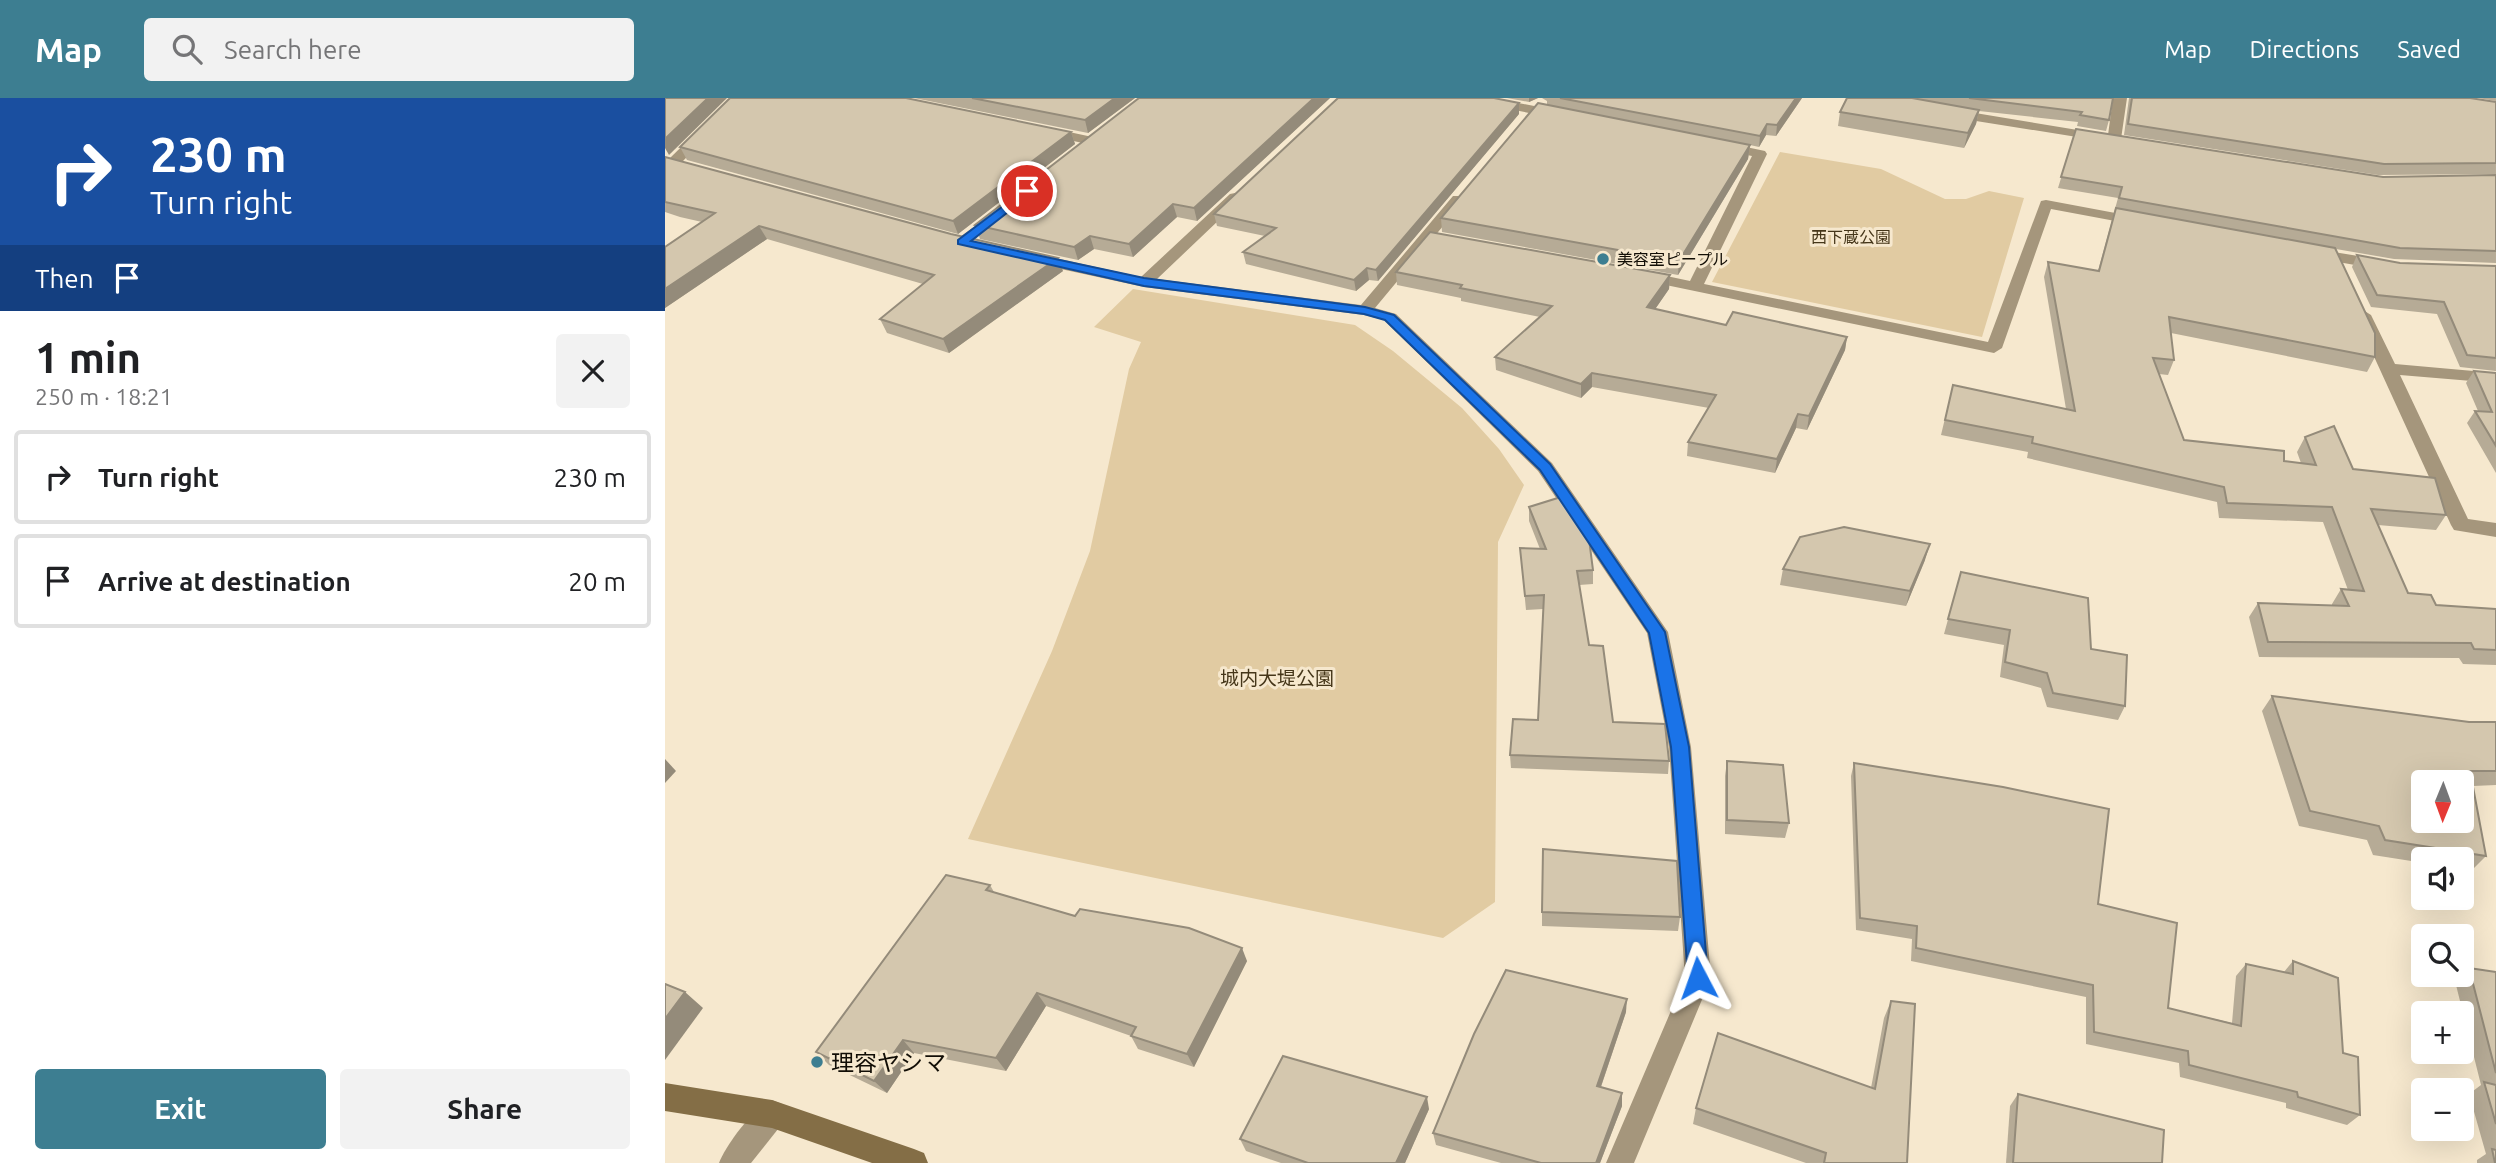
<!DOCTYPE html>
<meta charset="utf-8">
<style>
:root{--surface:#fff;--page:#f2f2f2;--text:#202124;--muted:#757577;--line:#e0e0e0;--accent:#3d7e91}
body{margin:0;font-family:Ubuntu,"Noto Sans JP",sans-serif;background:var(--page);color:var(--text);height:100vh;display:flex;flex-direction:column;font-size:26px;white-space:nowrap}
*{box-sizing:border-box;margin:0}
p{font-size:23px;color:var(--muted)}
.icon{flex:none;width:38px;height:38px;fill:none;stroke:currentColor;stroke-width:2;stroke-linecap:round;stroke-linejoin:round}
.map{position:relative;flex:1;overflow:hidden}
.sheet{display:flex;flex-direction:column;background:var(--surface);width:665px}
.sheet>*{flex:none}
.banner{background:#1a4fa0;color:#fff;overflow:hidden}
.needle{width:46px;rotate:181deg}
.tools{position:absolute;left:1746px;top:672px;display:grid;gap:14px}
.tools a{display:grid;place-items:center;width:63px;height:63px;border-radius:7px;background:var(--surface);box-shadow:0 7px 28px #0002;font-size:35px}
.pin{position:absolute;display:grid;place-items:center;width:60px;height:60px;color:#fff;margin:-30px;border:4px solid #fff;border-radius:50%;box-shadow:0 2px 7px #0007}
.me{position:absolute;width:77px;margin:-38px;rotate:356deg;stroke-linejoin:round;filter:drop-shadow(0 0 5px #0008)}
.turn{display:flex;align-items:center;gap:24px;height:147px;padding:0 35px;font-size:32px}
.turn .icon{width:91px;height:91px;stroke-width:2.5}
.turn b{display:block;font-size:49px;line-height:60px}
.then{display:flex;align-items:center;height:66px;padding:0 35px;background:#0003;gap:14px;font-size:26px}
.round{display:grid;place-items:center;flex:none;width:74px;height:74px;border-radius:7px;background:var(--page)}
.headline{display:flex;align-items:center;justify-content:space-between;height:119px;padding:0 35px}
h1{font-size:42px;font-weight:700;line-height:52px}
.cta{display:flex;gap:14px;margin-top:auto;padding:14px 35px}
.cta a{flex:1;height:80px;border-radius:7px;background:var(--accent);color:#fff;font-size:28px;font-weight:700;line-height:80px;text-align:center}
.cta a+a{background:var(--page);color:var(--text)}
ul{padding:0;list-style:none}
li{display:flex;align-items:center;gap:21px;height:94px;margin:0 14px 10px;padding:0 21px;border:4px solid var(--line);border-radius:7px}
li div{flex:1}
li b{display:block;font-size:26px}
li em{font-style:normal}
header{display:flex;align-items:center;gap:42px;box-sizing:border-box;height:98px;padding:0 35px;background:var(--accent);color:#fff}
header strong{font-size:33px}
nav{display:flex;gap:38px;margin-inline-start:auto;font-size:24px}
.search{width:490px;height:63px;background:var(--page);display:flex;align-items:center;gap:18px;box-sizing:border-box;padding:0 24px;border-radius:7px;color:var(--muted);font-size:26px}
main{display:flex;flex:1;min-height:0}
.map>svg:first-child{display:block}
</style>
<header>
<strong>Map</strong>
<div class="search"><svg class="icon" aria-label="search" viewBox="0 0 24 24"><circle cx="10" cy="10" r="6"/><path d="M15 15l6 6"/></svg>Search here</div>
<nav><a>Map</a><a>Directions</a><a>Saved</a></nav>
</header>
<main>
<section class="sheet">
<div class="banner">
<div class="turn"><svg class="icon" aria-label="right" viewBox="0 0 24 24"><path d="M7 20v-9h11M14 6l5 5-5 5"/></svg><div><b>230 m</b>Turn right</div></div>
<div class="then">Then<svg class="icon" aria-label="arrive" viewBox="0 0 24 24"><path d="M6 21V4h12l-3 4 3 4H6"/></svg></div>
</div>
<div class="headline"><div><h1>1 min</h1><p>250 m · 18:21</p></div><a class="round"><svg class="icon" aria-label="close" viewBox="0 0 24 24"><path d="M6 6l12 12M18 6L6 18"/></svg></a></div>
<ul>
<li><svg class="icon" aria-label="right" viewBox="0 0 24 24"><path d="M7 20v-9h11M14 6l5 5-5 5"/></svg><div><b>Turn right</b></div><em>230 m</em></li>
<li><svg class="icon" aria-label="arrive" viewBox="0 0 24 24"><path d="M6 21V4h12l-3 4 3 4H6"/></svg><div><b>Arrive at destination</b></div><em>20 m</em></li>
</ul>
<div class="cta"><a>Exit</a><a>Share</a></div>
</section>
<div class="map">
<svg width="1831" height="1065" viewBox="0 0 1831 1065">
<rect width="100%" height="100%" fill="#f6e8ce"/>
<!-- green -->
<g fill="#e1cba2">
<polygon points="1115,54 1216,71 1280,101 1301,101 1324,93 1359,100 1317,239 1047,184"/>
<polygon points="468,191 690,227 728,253 797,310 834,351 859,387 833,444 830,804 778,840 303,741 387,553 425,453 464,271 476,244 429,229"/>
</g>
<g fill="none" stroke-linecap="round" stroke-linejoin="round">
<!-- street -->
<g fill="#a5967c" fill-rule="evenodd">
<polygon points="66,0 80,0 13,68 3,68 3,62"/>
<polygon points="801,0 828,0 895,13 902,17 895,21 808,4"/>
<polygon points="1448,0 1462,0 1456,41 1449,45 1442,41 1437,43 1286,19 1279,15 1286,11 1443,37"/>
<polygon points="381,29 432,40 434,43 427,47 376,36 374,33"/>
<polygon points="1057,44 1100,53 1102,56 1039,186 1323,244 1376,103 1381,102 1477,120 1484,124 1477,128 1386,111 1337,250 1329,255 972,181 970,178 972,175 978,173 1025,183 1087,58 1052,51 1052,45"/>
<polygon points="570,95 577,99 575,102 492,181 696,207 788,98 798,98 800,101 798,104 710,210 731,216 887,365 1003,534 1026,649 1046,880 969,1065 941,1065 1020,880 1004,649 982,535 873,373 719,222 699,217 479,189 368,165 360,160 368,155 476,179 565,96"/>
<polygon points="334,111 339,112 341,115 339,118 302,147 292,147 289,144 292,141"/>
<polygon points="1650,151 1718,162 1726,167 1718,172 1645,159 1642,156 1645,153"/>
<polygon points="1698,212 1706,217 1730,266 1831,275 1831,285 1735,277 1803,421 1831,425 1831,439 1789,432 1786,427 1690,217"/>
<path d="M107 1002 117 1006 121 1016 117 1026 86 1065H54C61 1047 89 1009 107 1002Z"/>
</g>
<!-- secondary -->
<polygon fill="#846e46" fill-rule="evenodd" points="0,985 107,1002 249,1051 259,1055 263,1065 207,1065 107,1030 0,1013"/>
</g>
<!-- wall -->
<g fill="#b6ab96">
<polygon points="249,0 470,0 423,35"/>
<polygon points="474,0 665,0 532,123 512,119 468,159 429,151 413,162 315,141 310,127"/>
<polygon points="842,0 873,0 864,4"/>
<polygon points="877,0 1137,0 1111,38 1101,37 1094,49 1085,47 1083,61 1013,177 777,134 776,120 882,7 882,3"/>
<polygon points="1182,0 1448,0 1444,22 1441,33 1412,28 1413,24 1314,13 1311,26 1299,50 1173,28 1175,14"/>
<polygon points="1464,0 1805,0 1831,4 1831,76 1713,77 1459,37"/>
<polygon points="1813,0 1831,0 1831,3"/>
<polygon points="854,16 713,183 704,182 691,193 581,166 578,154 600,138 552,128 549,116"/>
<polygon points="1411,31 1718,79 1831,77 1831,165 1729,161 1671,151 1710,259 1702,274 1506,235 1509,262 1503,277 1494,276 1519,342 1619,363 1636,365 1632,354 1640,339 1688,371 1781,417 1771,432 1713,427 1743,495 1771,507 1831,511 1831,567 1798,566 1794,560 1594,559 1584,519 1593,505 1667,508 1667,506 1676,491 1683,492 1658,424 1554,420 1552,404 1362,360 1363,354 1276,337 1288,287 1401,311 1379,179 1383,164 1433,173 1453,100 1393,90"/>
<polygon points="406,34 410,46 293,136 22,62 15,49"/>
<polygon points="0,59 398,173 284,255 222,235 215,221 258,186 102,141 0,210 0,149 37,124 15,119 0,114"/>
<polygon points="1692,157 1735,165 1831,168 1831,273 1795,269 1772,216 1706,209 1687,169"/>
<polygon points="731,174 1005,177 1004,191 990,211 1061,227 1182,239 1180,252 1142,332 1131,330 1110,375 1022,358 1023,344 1044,310 927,289 916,300 831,272 830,259 875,219 796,203 796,200 732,187"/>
<polygon points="1809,273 1831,275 1831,375 1802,325 1810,313 1813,313 1801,285"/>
<polygon points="864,409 928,472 928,486 914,487 924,547 948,624 1004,663 1003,676 846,670 845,657 873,622 878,511 861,512 855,450 875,451 864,423"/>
<polygon points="1260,462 1241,508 1115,487 1118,471"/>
<polygon points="1292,489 1426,551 1460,608 1453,622 1382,609 1376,590 1335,579 1339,547 1279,536"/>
<polygon points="1607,598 1804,624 1831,624 1831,687 1808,688 1821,758 1807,772 1797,771 1797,761 1759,761 1759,765 1708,757 1702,742 1634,728 1597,613"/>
<polygon points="1062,663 1124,725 1120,740 1060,736 1060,678"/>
<polygon points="1189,665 1433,806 1503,910 1567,925 1571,878 1581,866 1619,874 1628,863 1678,955 1695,1017 1682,1027 1621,1010 1621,1005 1515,979 1514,965 1421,946 1421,899 1246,863 1247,841 1191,832 1186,678"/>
<polygon points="325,787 329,794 410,818 582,863 529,969 473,951 466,938 381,908 341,973 249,955 222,995 164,967 151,954"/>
<polygon points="877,814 1015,819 1013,833 877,828"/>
<polygon points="1804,870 1831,874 1831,1065 1812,1065 1812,1062 1821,1056 1804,996 1816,987 1790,883"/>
<polygon points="1226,903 1242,1065 1141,1065 1028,1026 1031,1010 1206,990 1219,920"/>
<polygon points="961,914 936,989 957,1008 935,1065 836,1065 771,1047 768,1035"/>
<polygon points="1353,996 1497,1065 1341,1065 1345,1008"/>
<polygon points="764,1011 740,1065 616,1065 581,1053 575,1041"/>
</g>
<!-- shaded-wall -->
<g fill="#948b7a">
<polygon points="43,0 62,0 4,57 0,50 0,41"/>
<polygon points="450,0 470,0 423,35 420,22"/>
<polygon points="649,0 665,0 532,123 529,110"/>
<polygon points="864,0 873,0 864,4"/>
<polygon points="1131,0 1137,0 1111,38 1112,27"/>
<polygon points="854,5 854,16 713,183 711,172"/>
<polygon points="1314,12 1311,26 1299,50 1303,35"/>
<polygon points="1102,26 1101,37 1094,49 1095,38"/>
<polygon points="406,34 410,46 293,136 288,123"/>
<polygon points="1085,47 1083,61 1013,177 1014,163"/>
<polygon points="508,106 512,119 468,159 464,146"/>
<polygon points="94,128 102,141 0,210 0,191"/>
<polygon points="425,138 429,151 413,162 409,149"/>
<polygon points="393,160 398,173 284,255 278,241"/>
<polygon points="702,170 704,182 691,193 689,182"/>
<polygon points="1005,177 1004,191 982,223 982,209"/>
<polygon points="1182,239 1180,252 1142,332 1144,318"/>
<polygon points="927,275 927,289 916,300 916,286"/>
<polygon points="1133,316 1131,330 1110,375 1112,361"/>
<polygon points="1265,446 1260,462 1241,508 1245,493"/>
<polygon points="0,661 11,673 0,685"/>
<polygon points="577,850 582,863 529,969 522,956"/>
<polygon points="20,894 38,910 0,962 0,921"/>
<polygon points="372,895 381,908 341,973 331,960"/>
<polygon points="962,901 961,914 932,1000 932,988"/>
<polygon points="238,942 249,955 222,995 209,983"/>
<polygon points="957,995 957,1008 935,1065 931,1065"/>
<polygon points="762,999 764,1011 740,1065 731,1065"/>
</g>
<!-- building -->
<g fill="#d4c7ae" stroke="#948b7a" stroke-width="2" fill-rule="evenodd">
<polygon points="0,0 43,0 0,41"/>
<polygon points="65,0 241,0 406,34 288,123 15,49"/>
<polygon points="307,0 450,0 420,22"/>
<polygon points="474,0 649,0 529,110 508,106 464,146 425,138 409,149 310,127"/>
<polygon points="673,0 829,0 854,5 711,172 702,170 689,182 578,154 611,130 549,116"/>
<polygon points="895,0 1131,0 1112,27 1102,26 1095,38"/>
<polygon points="1182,0 1247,0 1314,12 1303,35 1175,14"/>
<polygon points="1304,0 1448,0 1444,22 1415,17 1417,14"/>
<polygon points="1467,0 1805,0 1831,4 1831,65 1719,66 1463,26"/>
<polygon points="873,5 1085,47 1014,163 776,120"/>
<polygon points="1411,31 1718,79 1831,77 1831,153 1735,150 1454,100 1457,89 1396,79"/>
<polygon points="0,59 286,136 393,160 278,241 215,221 269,177 94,128 0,191 0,149 50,115 0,104"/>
<polygon points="1451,110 1670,150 1710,235 1710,259 1504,219 1509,262 1488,260 1519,342 1619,353 1619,363 1651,367 1640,339 1669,328 1688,371 1770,380 1781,417 1706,411 1743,495 1766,497 1771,507 1831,511 1831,552 1809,551 1806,545 1603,544 1593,505 1684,508 1676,491 1699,493 1667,409 1562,405 1559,389 1367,345 1368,339 1280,322 1288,287 1410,313 1383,164 1434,173"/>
<polygon points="765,134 1005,177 982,209 1061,227 1068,214 1182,239 1144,318 1133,316 1112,361 1023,344 1051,297 927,275 916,286 830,259 887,208 795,190 797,187 731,174"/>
<polygon points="1692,157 1735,165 1831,168 1831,260 1802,257 1779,204 1712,197"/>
<polygon points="1809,273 1831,275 1831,348 1810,313 1827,314"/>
<polygon points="896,399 924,441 928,472 912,473 924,547 938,548 948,624 1000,626 1004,663 845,657 848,621 873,622 879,497 860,498 855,450 881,451 864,409"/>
<polygon points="1179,429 1265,446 1245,493 1118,471 1135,439"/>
<polygon points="1296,474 1423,500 1426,551 1462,557 1460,608 1388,595 1382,575 1340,564 1345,532 1283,521"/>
<path d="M1607 598 1804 624H1831V673H1805L1821 758 1720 742 1714 728 1645 713ZM1759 684H1797V723H1759Z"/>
<polygon points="1062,663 1118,667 1124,725 1062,722"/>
<polygon points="1189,665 1338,689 1444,711 1433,806 1512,825 1503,910 1576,928 1581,866 1628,876 1628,863 1673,880 1678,955 1693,959 1695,1017 1633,999 1632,994 1524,967 1523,953 1429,934 1428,887 1251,850 1252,828 1195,820"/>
<polygon points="878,751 1012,763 1015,819 877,814"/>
<polygon points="281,777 325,787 321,792 410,818 415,811 524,830 577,850 522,956 466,938 471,929 372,895 331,960 238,942 209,983 151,954"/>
<polygon points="1804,870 1831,874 1831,975"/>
<polygon points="841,872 962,901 932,988 957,995 931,1065 876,1065 768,1035 809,936"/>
<polygon points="0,886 20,894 0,921"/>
<polygon points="1226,903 1250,906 1242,1065 1159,1065 1161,1055 1031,1010 1053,935 1210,991"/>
<polygon points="618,958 762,999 731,1065 643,1065 575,1041"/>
<polygon points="1819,984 1831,987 1831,1026"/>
<polygon points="1353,996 1499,1032 1497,1065 1348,1065"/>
<polygon points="1827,1051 1831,1052 1831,1065 1830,1065"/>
</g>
<!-- route -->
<polygon fill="#1a73e8" stroke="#114b97" stroke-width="2" points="362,90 366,91 366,96 306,143 479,180 700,209 729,217 885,366 1000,534 1024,649 1043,880 1040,886 1033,889 1026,886 1023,880 1006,649 984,535 875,372 720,222 699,216 479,188 293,146 293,142"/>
<!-- markers -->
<g fill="#3d7e91" stroke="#f6e8ce" stroke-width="2.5">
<circle cx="938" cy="161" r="7"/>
<circle cx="152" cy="964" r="7"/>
</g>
<g text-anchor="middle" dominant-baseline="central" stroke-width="6" stroke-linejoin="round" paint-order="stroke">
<!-- far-park labels -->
<g font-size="16" fill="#453619" stroke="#f6e8ce">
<text x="1186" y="139">西下蔵公園</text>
</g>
<!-- far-poi labels -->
<g font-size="16" fill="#110d05" stroke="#f6e8ce" text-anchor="start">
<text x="952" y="161">美容室ピープル</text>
</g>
<!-- park labels -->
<g font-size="19" fill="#453619" stroke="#f6e8ce">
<text x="612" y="580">城内大堤公園</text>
</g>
<!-- near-poi labels -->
<g font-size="23" fill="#110d05" stroke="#f6e8ce" text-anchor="start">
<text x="166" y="964">理容ヤシマ</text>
</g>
</g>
</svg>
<div class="tools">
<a><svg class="needle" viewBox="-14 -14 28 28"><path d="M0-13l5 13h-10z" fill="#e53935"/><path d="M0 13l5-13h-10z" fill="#757577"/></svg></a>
<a><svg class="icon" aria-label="sound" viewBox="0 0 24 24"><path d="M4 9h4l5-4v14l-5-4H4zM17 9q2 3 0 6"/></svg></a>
<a><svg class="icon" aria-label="search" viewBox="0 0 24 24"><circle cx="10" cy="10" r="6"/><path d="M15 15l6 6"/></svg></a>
<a>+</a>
<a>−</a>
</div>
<div class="pin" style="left:362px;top:93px;background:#d93025"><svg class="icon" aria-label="arrive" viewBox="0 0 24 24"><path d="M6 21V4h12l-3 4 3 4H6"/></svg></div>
<svg class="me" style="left:1033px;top:880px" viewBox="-20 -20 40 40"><path d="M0-17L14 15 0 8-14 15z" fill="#1a73e8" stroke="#fff" stroke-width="4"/></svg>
</div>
</main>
